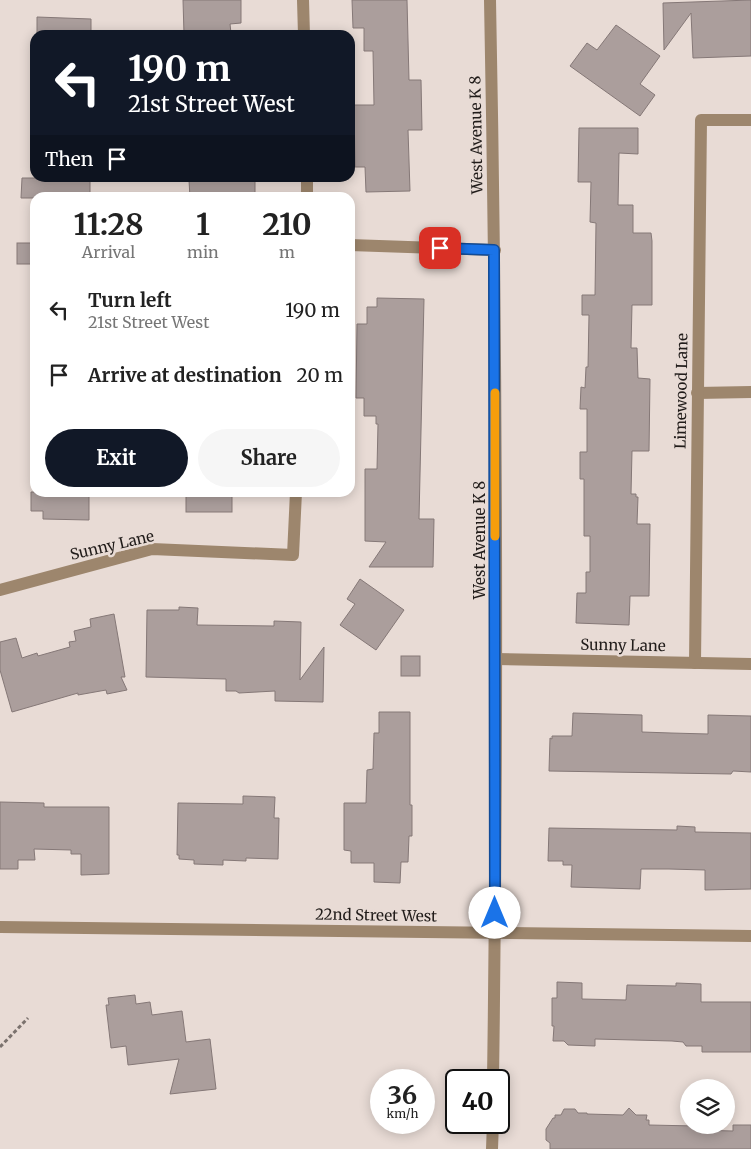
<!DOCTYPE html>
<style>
:root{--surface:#fff;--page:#f6f6f6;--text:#222;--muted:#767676;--accent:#111827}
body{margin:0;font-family:Merriweather,serif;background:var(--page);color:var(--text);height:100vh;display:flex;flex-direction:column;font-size:19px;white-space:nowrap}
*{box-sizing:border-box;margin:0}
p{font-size:16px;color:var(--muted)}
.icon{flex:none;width:28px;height:28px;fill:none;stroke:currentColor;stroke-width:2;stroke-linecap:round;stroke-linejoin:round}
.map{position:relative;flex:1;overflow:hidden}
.details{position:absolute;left:30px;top:192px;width:325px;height:305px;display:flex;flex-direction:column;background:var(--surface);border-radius:15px;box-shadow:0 2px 12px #0003}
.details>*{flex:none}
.top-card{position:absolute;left:30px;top:30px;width:325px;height:152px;border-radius:15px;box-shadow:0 2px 12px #0003;background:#111827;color:#fff;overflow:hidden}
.fabs{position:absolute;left:680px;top:1079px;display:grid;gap:10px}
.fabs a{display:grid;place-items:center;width:55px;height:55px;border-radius:50%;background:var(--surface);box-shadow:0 2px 12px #0003;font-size:25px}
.speed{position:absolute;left:370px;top:1069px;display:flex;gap:10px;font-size:25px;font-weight:700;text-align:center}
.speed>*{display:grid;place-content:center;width:65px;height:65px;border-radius:50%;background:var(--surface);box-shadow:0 2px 12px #0003;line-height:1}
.speed small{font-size:12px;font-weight:400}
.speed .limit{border:2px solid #111;border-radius:8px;background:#fff;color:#111}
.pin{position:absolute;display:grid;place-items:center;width:42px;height:42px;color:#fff;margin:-21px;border-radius:10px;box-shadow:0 2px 8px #0006}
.me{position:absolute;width:55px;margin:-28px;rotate:0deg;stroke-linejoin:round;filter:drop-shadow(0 0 4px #0008)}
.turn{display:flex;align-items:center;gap:18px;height:105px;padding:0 15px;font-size:22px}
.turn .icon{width:65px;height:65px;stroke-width:2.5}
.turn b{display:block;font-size:35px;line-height:42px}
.then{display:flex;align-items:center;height:48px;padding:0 15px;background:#0003;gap:10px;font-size:19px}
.eta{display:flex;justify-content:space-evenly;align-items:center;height:85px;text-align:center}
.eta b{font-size:30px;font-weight:700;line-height:35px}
.primary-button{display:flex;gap:10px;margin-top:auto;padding:10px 15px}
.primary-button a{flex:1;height:58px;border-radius:30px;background:var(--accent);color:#fff;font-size:20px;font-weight:700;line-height:58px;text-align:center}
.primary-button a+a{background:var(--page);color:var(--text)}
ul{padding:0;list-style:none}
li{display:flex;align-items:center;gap:15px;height:65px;padding:0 15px}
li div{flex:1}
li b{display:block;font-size:19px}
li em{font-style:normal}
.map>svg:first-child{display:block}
</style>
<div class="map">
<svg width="751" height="1149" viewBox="0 0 751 1149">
<rect width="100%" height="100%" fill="#e8dbd5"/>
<!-- building -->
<g fill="#ab9e9c" stroke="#857877">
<polygon points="183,0 241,0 241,23 230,24 231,33 184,34"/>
<polygon points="352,0 407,0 409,80 421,80 422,130 408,130 410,191 366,192 365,167 355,167 354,105 374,105 373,51 364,51 364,28 353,28"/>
<polygon points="751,0 751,56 693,58 691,13 664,50 663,3"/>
<polygon points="37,17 91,19 91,35 37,35"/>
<polygon points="616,25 660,56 640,84 655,95 640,116 570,66 587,43 597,50"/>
<polygon points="579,128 638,128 638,154 619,153 618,205 633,205 633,233 651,233 652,241 652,305 632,305 631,348 637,348 638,378 650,379 649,451 632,451 631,494 636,494 636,497 638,497 637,524 650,524 649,596 630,596 629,625 576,623 577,593 586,593 586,572 590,572 590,536 584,536 584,479 580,479 580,452 587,452 587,409 580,409 581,387 585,388 586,367 588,367 589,315 582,315 582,295 595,295 596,223 590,222 591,182 578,182"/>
<polygon points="22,178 90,178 90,198 21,198"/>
<polygon points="255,178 255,198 190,198 189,180"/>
<rect x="17" y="243" width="18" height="21"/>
<polygon points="377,298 424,299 419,519 434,519 433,567 369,567 386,542 365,541 365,469 377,469 378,424 376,424 376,416 364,416 364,398 356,398 357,324 367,324 367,307 377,307"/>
<polygon points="31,492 89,492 89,520 43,519 43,511 31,511"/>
<rect x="186" y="492" width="46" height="20"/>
<polygon points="360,579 404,610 376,650 340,625 355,604 347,599"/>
<polygon points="179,607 198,608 197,625 274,626 274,621 301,622 300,680 324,647 323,702 275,701 275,691 239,693 236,691 226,691 226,679 146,677 147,610 179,610"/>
<polygon points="114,614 125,677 121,677 127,690 107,694 106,690 78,695 78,693 12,712 0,670 0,642 16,638 22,658 37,653 38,656 70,647 69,642 76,641 74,631 91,627 90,619"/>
<rect x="401" y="656" width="19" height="20"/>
<polygon points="379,712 410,712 410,805 412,805 412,836 409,836 408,862 401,862 400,883 374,882 374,863 351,863 351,851 344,850 344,803 366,803 367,770 373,769 374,733 379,733"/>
<polygon points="573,713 642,715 642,732 671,733 708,734 708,715 751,716 751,772 733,771 731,774 549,771 550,738 552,739 552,736 572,736"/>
<polygon points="243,796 275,797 274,818 279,818 278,859 246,858 246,861 223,860 223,865 194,864 194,860 179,859 179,855 177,855 178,803 243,804"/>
<polygon points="0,802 44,803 44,807 109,807 109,874 81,875 81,854 71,854 71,850 34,849 35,860 18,860 18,869 0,869"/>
<polygon points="677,826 695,827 695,832 751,833 751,889 705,890 705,870 669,869 641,869 640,889 571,887 572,865 563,865 563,861 548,861 549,828 677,830"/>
<polygon points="557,982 582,983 582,999 626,1000 627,985 676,986 676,983 701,984 701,1002 751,1002 751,1052 702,1052 702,1046 686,1046 683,1042 672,1041 595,1039 595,1046 568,1045 564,1041 553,1041 554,1026 552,1026 552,998 557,998"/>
<polygon points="135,995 136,1004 150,1002 152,1015 182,1011 186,1042 210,1039 216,1089 170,1094 179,1059 128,1065 126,1046 111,1048 106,1005 109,1005 108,998"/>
<polygon points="629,1108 636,1115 647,1115 646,1120 649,1120 649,1125 695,1126 694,1130 733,1131 733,1125 751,1125 751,1149 550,1149 550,1143 546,1140 546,1129 553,1118 555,1118 555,1115 561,1115 564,1109 575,1109 578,1113 587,1113 587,1114 623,1115"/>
</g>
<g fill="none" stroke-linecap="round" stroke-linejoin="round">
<!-- path -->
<polyline stroke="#7b726e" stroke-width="3" stroke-dasharray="4 2.5" stroke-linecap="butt" points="0,1047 28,1018"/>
<!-- minor -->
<g stroke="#9d866d" stroke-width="12">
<polyline points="303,0 304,35"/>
<polyline points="307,178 307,198"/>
<polyline points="350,245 495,250"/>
<polyline points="697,393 751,392"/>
<polyline points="0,590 152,549 293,555 296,492"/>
<polyline points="495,659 751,664"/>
<polyline points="695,663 701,120 751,120"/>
<polyline points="0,927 751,936"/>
</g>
<!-- tertiary -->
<g stroke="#9d866d" stroke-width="12">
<path d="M490 0C497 360 498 720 493 1080"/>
<polyline points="492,1149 493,1122"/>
</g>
</g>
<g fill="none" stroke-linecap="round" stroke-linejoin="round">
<!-- route casing -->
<g stroke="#114b97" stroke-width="12">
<polyline id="route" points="440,248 494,250 495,913"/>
</g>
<!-- route -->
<use href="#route" stroke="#1a73e8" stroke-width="9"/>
<!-- slow -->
<polyline stroke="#f59e0b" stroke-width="9" points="495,393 495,536"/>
</g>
<g text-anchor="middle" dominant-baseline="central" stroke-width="5" stroke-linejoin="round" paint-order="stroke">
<!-- street labels -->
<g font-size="15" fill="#211c1a" stroke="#e8dbd5">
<text transform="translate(476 135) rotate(-91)">West Avenue K 8</text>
<text transform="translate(681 391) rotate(-89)">Limewood Lane</text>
<text transform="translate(479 540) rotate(-90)">West Avenue K 8</text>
<text transform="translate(112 545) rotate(-13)">Sunny Lane</text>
<text transform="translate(623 645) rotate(1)">Sunny Lane</text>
<text transform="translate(376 915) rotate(1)">22nd Street West</text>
</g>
</g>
</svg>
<div class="fabs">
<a><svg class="icon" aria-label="layers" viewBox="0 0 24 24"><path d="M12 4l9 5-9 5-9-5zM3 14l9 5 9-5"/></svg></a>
</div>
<div class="speed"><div>36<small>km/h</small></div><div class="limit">40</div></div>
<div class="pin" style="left:440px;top:248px;background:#d93025"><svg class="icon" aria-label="arrive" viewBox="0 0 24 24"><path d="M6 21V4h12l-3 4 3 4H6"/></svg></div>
<svg class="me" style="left:495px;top:913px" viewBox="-20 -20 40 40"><circle r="19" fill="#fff"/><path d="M0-13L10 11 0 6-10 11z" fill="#1a73e8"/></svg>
<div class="top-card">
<div class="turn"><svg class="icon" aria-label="left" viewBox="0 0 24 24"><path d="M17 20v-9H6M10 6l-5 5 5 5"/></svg><div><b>190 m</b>21st Street West</div></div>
<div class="then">Then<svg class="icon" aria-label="arrive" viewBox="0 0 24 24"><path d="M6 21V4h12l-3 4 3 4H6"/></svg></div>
</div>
<section class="details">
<div class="eta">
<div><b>11:28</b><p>Arrival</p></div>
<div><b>1</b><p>min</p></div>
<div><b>210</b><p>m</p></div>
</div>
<ul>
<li><svg class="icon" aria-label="left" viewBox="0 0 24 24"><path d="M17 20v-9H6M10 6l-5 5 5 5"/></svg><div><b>Turn left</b><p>21st Street West</p></div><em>190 m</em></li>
<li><svg class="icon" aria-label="arrive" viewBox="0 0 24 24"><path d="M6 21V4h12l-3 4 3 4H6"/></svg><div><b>Arrive at destination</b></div><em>20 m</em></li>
</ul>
<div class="primary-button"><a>Exit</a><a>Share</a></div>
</section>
</div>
